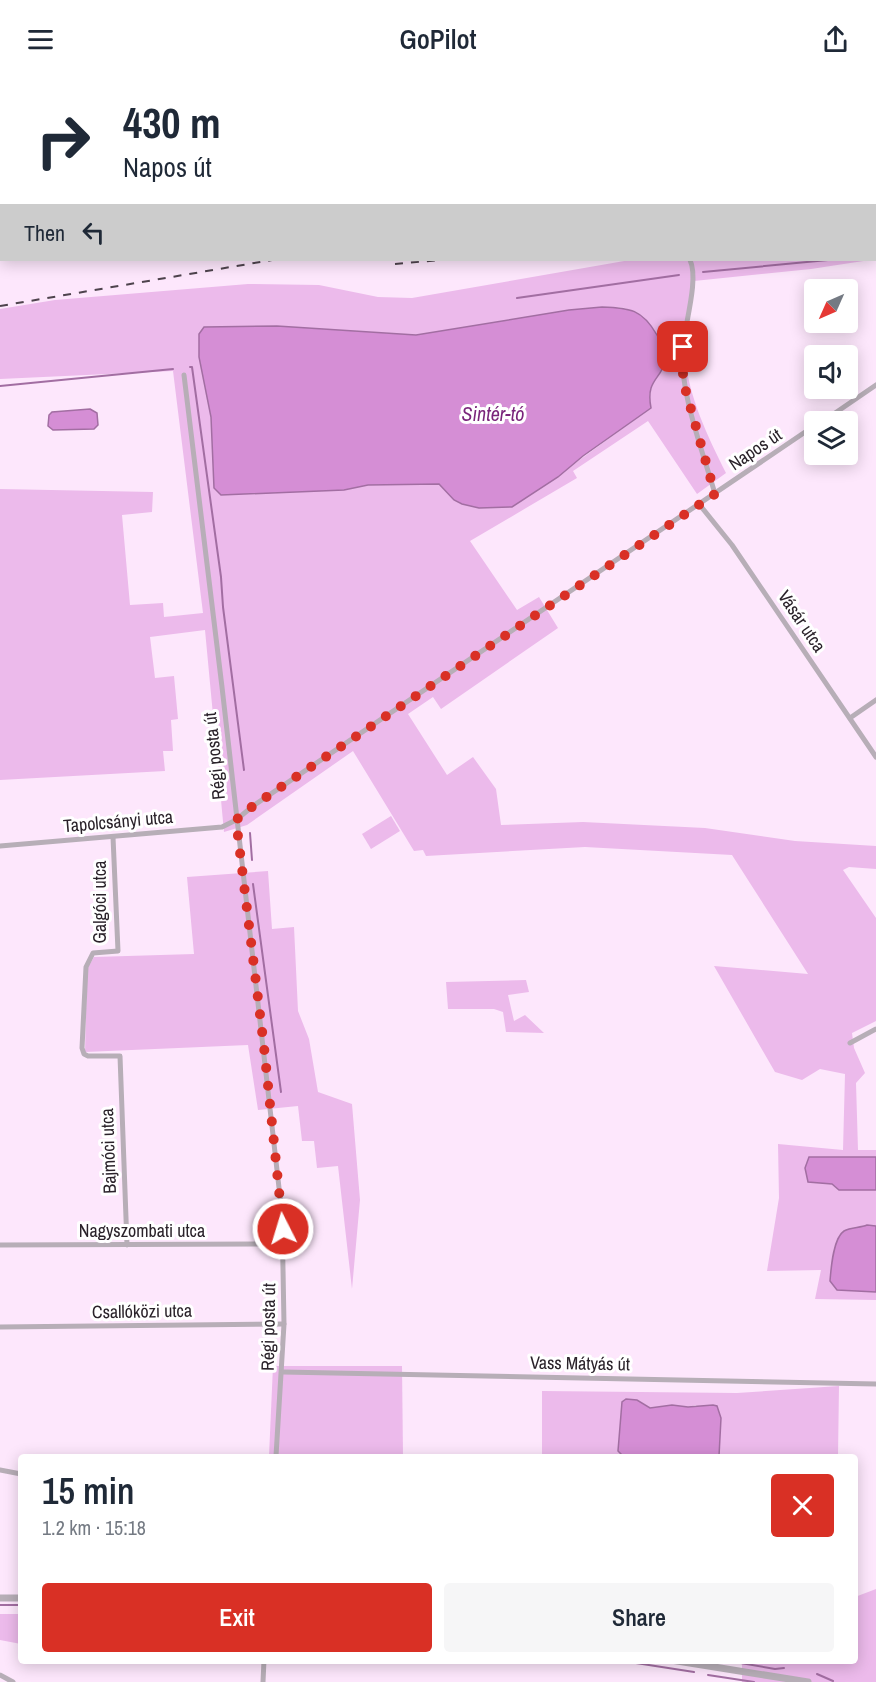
<!DOCTYPE html>
<meta charset="utf-8">
<style>
:root{--surface:#fff;--page:#f6f6f7;--text:#1f2937;--muted:#747a83;--accent:#d93025}
body{margin:0;font-family:"Archivo Narrow",sans-serif;background:var(--page);color:var(--text);height:100vh;display:flex;flex-direction:column;font-size:22px;white-space:nowrap}
*{box-sizing:border-box;margin:0}
p{font-size:20px;color:var(--muted)}
.icon{flex:none;width:33px;height:33px;fill:none;stroke:currentColor;stroke-width:2;stroke-linecap:round;stroke-linejoin:round}
.map{position:relative;flex:1;overflow:hidden}
.panel{position:absolute;left:18px;top:1376px;width:840px;height:210px;display:flex;flex-direction:column;background:var(--surface);border-radius:6px;box-shadow:0 3px 15px #0003}
.panel>*{flex:none}
.banner{position:absolute;left:0px;top:0px;width:876px;height:183px;box-shadow:0 3px 15px #0003;background:#fff;color:var(--text);overflow:hidden}
.needle{width:39px;rotate:225deg}
.fabs{position:absolute;left:804px;top:201px;display:grid;gap:12px}
.fabs a{display:grid;place-items:center;width:54px;height:54px;border-radius:6px;background:var(--surface);box-shadow:0 3px 15px #0003;font-size:30px}
.pin{position:absolute;display:grid;place-items:center;width:51px;height:51px;color:#fff;margin:-26px;border-radius:12px;box-shadow:0 3px 9px #0006}
.me{position:absolute;width:66px;margin:-33px;rotate:355deg;stroke-linejoin:round;filter:drop-shadow(0 0 4px #0008)}
.turn{display:flex;align-items:center;gap:21px;height:126px;padding:0 24px;font-size:27px}
.turn .icon{width:78px;height:78px;stroke-width:2.5}
.turn b{display:block;font-size:42px;line-height:51px}
.then{display:flex;align-items:center;height:57px;padding:0 24px;background:#0003;gap:12px;font-size:22px}
.round{display:grid;place-items:center;flex:none;width:63px;height:63px;border-radius:6px;background:var(--page)}
.summary{display:flex;align-items:center;justify-content:space-between;height:102px;padding:0 24px}
h1{font-size:36px;font-weight:600;line-height:45px}
.button{display:flex;gap:12px;margin-top:auto;padding:12px 24px}
.button a{flex:1;height:69px;border-radius:6px;background:var(--accent);color:#fff;font-size:24px;font-weight:600;line-height:69px;text-align:center}
.button a+a{background:var(--page);color:var(--text)}
header{display:flex;justify-content:space-between;align-items:center;height:78px;padding:0 24px;background:var(--surface);font-size:27px;font-weight:600}
.map>svg:first-child{display:block}
</style>
<header><svg class="icon" aria-label="menu" viewBox="0 0 24 24"><path d="M4 6h16M4 12h16M4 18h16"/></svg>GoPilot<svg class="icon" aria-label="share" viewBox="0 0 24 24"><path d="M12 15V3M7 8l5-5 5 5M5 13v7h14v-7"/></svg></header>
<div class="map">
<svg width="876" height="1604" viewBox="0 0 876 1604">
<rect width="100%" height="100%" fill="#fde7fc"/>
<!-- green -->
<g fill="#ecbaeb" fill-rule="evenodd">
<path d="M630 182H870L811 191 694 203C691 224 683 257 685 277 688 318 708 359 726 395L697 416 648 343 573 393 577 400 470 463 517 532 539 519 558 550 441 631 433 619 408 636 447 697 473 679 496 711 501 747 583 744 705 750 795 763 876 768V791L849 789 843 792 876 840V943L852 955 854 970 865 995 856 1005 858 1072H876V1079H810L809 1104 832 1106 839 1112H876V1148L850 1150 837 1212 876 1214V1222L815 1221 821 1192 767 1193 779 1120 778 1066 843 1072 845 996 820 991 802 1002 775 994 714 888 808 896 732 777 585 769 426 778 423 772 414 773 353 673 247 747 224 754 205 552 150 559 155 600 174 598 178 641 171 642 173 673H163L165 693 0 702V411L153 414 152 434 122 437 130 527 163 525 164 539 203 535 173 293 0 301V231L55 222 248 206 319 207 378 219 412 220ZM602 229C610 230 620 228 627 231 647 238 662 258 665 279 655 298 647 308 651 330 604 363 560 398 512 429L454 422 439 406 368 407 344 412H305L211 339 199 279 205 249 277 248 416 257 569 232Z"/>
<polygon points="391,738 400,753 371,771 362,756"/>
<polygon points="268,793 272,851 294,849 298,933 309,961 318,1014 352,1026 360,1122 352,1211 338,1088 317,1090 314,1063 302,1063 298,1028 258,1032 248,967 85,974 87,891 94,879 194,876 187,799"/>
<polygon points="526,902 529,914 508,917 514,943 525,937 544,955 506,954 503,934 494,931 448,931 446,904"/>
<polygon points="273,1288 402,1288 403,1378 269,1378"/>
<polygon points="839,1308 838,1378 719,1378 696,1327 688,1329 672,1327 650,1330 637,1322 627,1321 622,1324 618,1373 622,1377 636,1378 542,1378 542,1313 737,1315"/>
<polygon points="876,1511 876,1604 742,1604 742,1583 855,1582 855,1519"/>
<polygon points="0,1536 21,1536 21,1566 0,1562"/>
</g>
<!-- water -->
<g fill="#d58ed5" stroke="#a26ea2" stroke-width="1.5">
<path d="M602 229C630 230 642 231 657 257 660 263 666 271 665 279 664 302 645 299 651 330L583 378 558 399 512 429 479 430 462 426 454 422 439 406 368 407 344 412 221 417 214 410 211 339 199 279V256L204 249 277 248 416 257 569 232Z"/>
<polygon points="90,331 97,335 98,347 94,351 53,352 48,348 49,337 52,334"/>
<polygon points="809,1079 876,1079 876,1112 839,1112 832,1106 808,1104 805,1090"/>
<path d="M867 1147 876 1148V1214L837 1212 830 1203C831 1191 833 1160 844 1153 851 1149 860 1150 867 1147Z"/>
<polygon points="626,1321 637,1322 650,1330 672,1327 688,1329 713,1327 717,1328 721,1340 719,1378 636,1378 622,1377 618,1373 622,1324"/>
</g>
<g fill="none" stroke-linecap="round" stroke-linejoin="round">
<!-- stream -->
<g stroke="#a26ea2" stroke-width="2">
<polyline points="874,172 876,172"/>
<polyline points="703,194 828,182"/>
<polyline points="517,220 679,197"/>
<polyline points="190,289 192,289 221,499 223,529 244,692"/>
<polyline points="0,308 173,291"/>
<polyline points="250,755 252,782"/>
<polyline points="253,806 281,1014"/>
<polyline points="0,1527 21,1527"/>
<polyline points="723,1582 775,1591 784,1590"/>
<polyline points="623,1583 694,1594"/>
<polyline points="817,1596 833,1603"/>
<polyline points="708,1597 754,1604"/>
</g>
<!-- minor -->
<g stroke="#b7aeb7" stroke-width="5">
<polyline points="0,0 52,2"/>
<polyline points="194,0 194,2"/>
<polyline points="760,0 760,2"/>
<path d="M690 182C699 201 685 246 683 268 678 310 703 374 715 416"/>
<polyline points="184,297 222,609 282,1136 284,1246 276,1378"/>
<polyline points="822,344 876,307"/>
<polyline points="699,426 732,467 876,679"/>
<polyline points="850,640 876,622"/>
<polyline points="113,759 118,873 93,875 86,889 82,970 84,976 88,978 120,978 127,1167"/>
<polyline points="0,768 222,749 236,742 253,728 814,348"/>
<polyline points="850,965 876,951"/>
<polyline points="0,1167 284,1166"/>
<polyline points="0,1249 284,1246"/>
<polyline points="283,1294 876,1306"/>
<polyline points="0,1392 21,1396"/>
<polyline points="0,1597 13,1604"/>
<polyline points="263,1604 264,1582"/>
</g>
<!-- tertiary -->
<g stroke="#b7aeb7" stroke-width="7">
<polyline points="0,1520 21,1520"/>
<polyline points="671,1582 808,1604"/>
</g>
<!-- primary -->
<g stroke="#887887" stroke-width="8">
<polyline points="720,0 722,2"/>
<polyline points="874,99 876,101"/>
</g>
<!-- tram -->
<g stroke="#4e434d" stroke-width="1.5">
<polyline points="537,0 537,2"/>
<polyline points="619,0 620,2"/>
<polyline points="765,0 766,2"/>
<polyline points="0,159 2,159"/>
</g>
<!-- rail -->
<g stroke="#4e434d" stroke-width="2" stroke-dasharray="8 8" stroke-linecap="butt">
<polyline points="874,78 876,78"/>
<polyline points="0,166 2,166"/>
<polyline points="395,186 440,182"/>
<polyline points="0,228 272,182"/>
</g>
</g>
<g fill="none" stroke-linecap="round" stroke-linejoin="round">
<!-- route -->
<polyline stroke="#d93025" stroke-width="10" stroke-dasharray="0 18" points="283,1151 264,969 236,742 253,728 715,416 683,303 683,269"/>
</g>
<g text-anchor="middle" dominant-baseline="central" stroke-width="6" stroke-linejoin="round" paint-order="stroke">
<!-- street labels -->
<g font-size="18" fill="#2a222a" stroke="#fff">
<text transform="translate(755 371) rotate(-34)">Napos út</text>
<text transform="translate(802 543) rotate(56)">Vásár utca</text>
<text transform="translate(214 678) rotate(-96)">Régi posta út</text>
<text transform="translate(118 743) rotate(-5)">Tapolcsányi utca</text>
<text transform="translate(99 824) rotate(-90)">Galgóci utca</text>
<text transform="translate(108 1073) rotate(-92)">Bajmóci utca</text>
<text x="142" y="1152">Nagyszombati utca</text>
<text transform="translate(142 1233) rotate(-1)">Csallóközi utca</text>
<text transform="translate(268 1249) rotate(-89)">Régi posta út</text>
<text transform="translate(580 1285) rotate(1)">Vass Mátyás út</text>
</g>
<!-- water labels -->
<g font-size="20" font-style="italic" fill="#7a257b" stroke="#fff">
<text x="493" y="335">Sintér-tó</text>
</g>
</g>
</svg>
<div class="fabs">
<a><svg class="needle" viewBox="-14 -14 28 28"><path d="M0-13l5 13h-10z" fill="#e53935"/><path d="M0 13l5-13h-10z" fill="#747a83"/></svg></a>
<a><svg class="icon" aria-label="sound" viewBox="0 0 24 24"><path d="M4 9h4l5-4v14l-5-4H4zM17 9q2 3 0 6"/></svg></a>
<a><svg class="icon" aria-label="layers" viewBox="0 0 24 24"><path d="M12 4l9 5-9 5-9-5zM3 14l9 5 9-5"/></svg></a>
</div>
<div class="pin" style="left:683px;top:269px;background:#d93025"><svg class="icon" aria-label="arrive" viewBox="0 0 24 24"><path d="M6 21V4h12l-3 4 3 4H6"/></svg></div>
<svg class="me" style="left:283px;top:1151px" viewBox="-20 -20 40 40"><circle r="17" fill="#d93025" stroke="#fff" stroke-width="3"/><path d="M0-11L8 9 0 5-8 9z" fill="#fff"/></svg>
<div class="banner">
<div class="turn"><svg class="icon" aria-label="right" viewBox="0 0 24 24"><path d="M7 20v-9h11M14 6l5 5-5 5"/></svg><div><b>430 m</b>Napos út</div></div>
<div class="then">Then<svg class="icon" aria-label="left" viewBox="0 0 24 24"><path d="M17 20v-9H6M10 6l-5 5 5 5"/></svg></div>
</div>
<section class="panel">
<div class="summary"><div><h1>15 min</h1><p>1.2 km · 15:18</p></div><a class="round" style="background:#d93025;color:#fff"><svg class="icon" aria-label="close" viewBox="0 0 24 24"><path d="M6 6l12 12M18 6L6 18"/></svg></a></div>
<div class="button"><a>Exit</a><a>Share</a></div>
</section>
</div>
